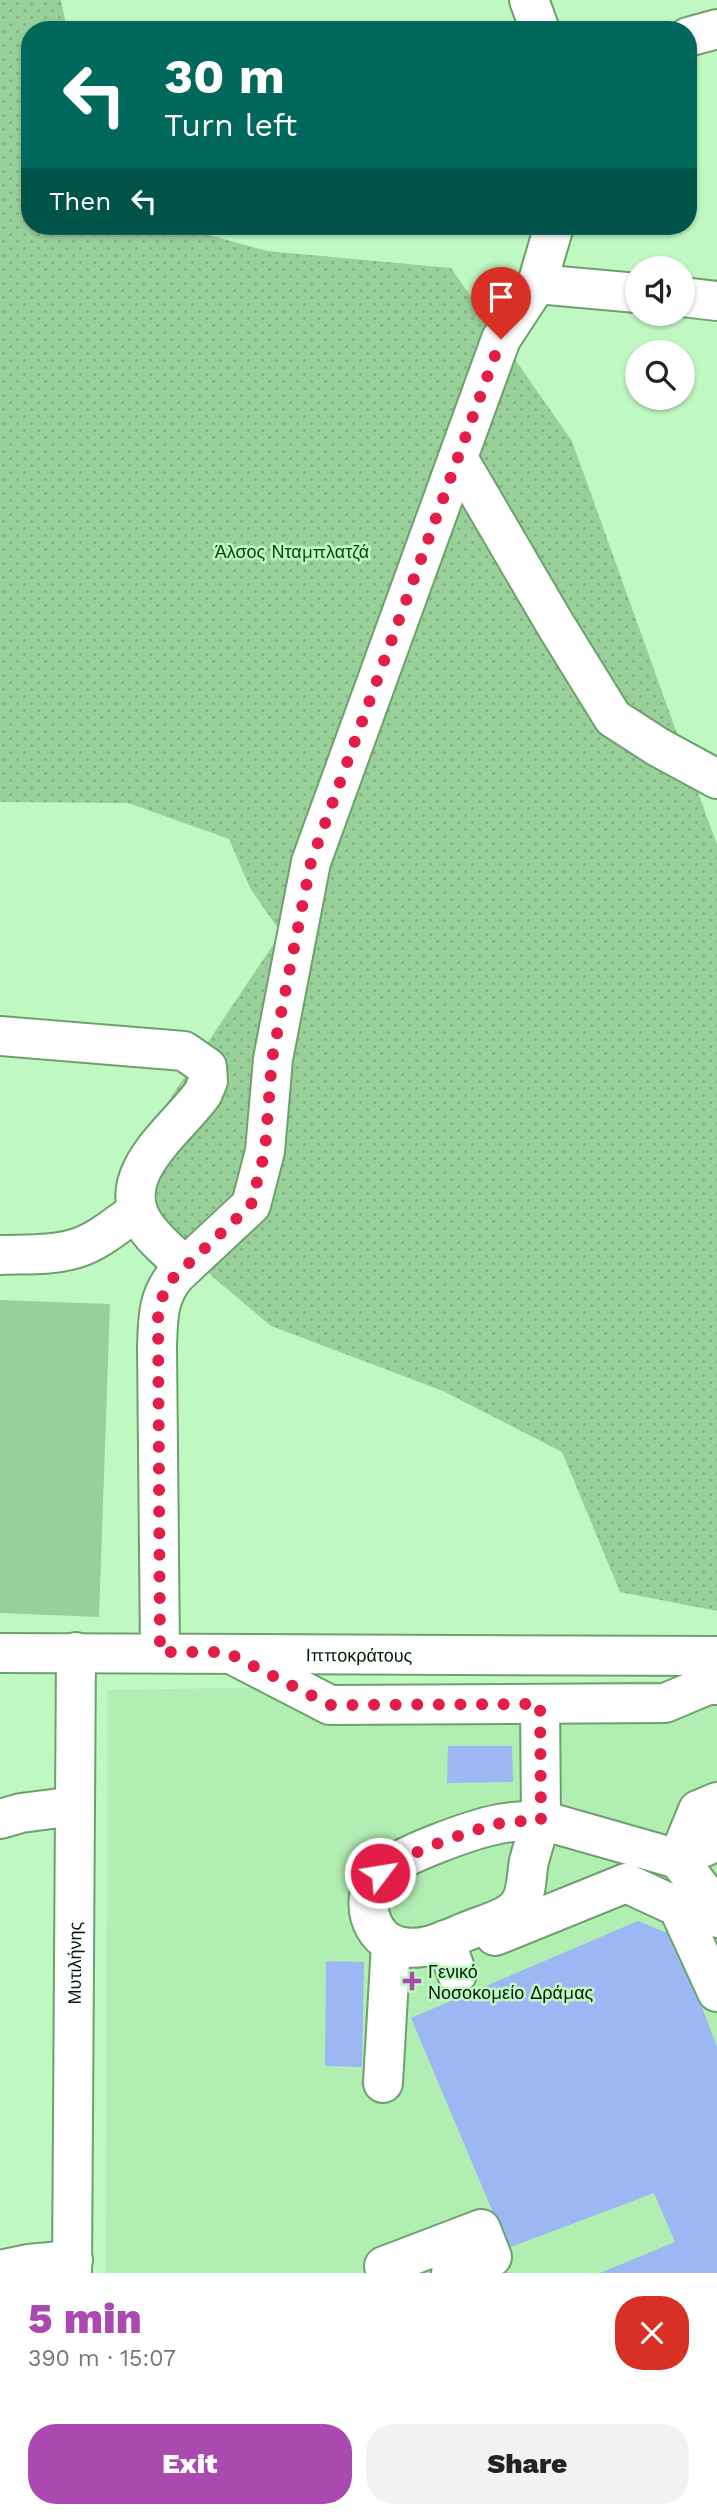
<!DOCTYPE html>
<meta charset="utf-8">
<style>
:root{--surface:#fff;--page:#f2f2f2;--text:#222;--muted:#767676;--accent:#aa49b0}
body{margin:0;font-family:"Work Sans",sans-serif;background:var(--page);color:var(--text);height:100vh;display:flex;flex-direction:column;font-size:26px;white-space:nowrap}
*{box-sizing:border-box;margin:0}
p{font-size:23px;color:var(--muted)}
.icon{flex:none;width:38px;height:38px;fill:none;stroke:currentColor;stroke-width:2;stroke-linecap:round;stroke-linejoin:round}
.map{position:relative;height:2273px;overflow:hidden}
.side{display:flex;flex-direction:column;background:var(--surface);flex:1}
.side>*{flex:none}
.guide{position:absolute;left:21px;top:21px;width:676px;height:214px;border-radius:28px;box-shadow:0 2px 5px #0004;background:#00695c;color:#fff;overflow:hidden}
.buttons{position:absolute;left:625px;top:256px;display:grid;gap:14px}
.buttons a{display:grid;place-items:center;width:70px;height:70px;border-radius:50%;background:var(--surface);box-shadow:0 2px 5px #0004;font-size:35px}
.pin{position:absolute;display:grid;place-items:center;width:60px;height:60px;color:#fff;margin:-72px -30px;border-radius:50% 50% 50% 0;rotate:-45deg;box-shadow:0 0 7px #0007}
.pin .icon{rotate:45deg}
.me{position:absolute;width:77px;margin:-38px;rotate:59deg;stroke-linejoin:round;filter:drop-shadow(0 0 5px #0008)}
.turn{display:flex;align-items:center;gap:24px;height:147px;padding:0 28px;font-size:32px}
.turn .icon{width:91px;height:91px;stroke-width:2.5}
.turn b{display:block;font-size:49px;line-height:60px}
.then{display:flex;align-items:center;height:66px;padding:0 28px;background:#0003;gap:14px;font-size:26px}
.round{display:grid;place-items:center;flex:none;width:74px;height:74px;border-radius:28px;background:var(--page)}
.head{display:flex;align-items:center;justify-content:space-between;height:119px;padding:0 28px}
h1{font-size:42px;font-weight:800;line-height:52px;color:var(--accent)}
.primary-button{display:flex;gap:14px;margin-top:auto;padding:14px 28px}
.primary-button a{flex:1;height:80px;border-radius:28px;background:var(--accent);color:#fff;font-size:28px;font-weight:800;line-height:80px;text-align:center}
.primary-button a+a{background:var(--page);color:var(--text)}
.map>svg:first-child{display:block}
</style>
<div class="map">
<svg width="717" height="2273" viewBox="0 0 717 2273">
<defs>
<pattern id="park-dots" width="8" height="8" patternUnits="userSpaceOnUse" patternTransform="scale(1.75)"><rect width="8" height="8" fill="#99d09a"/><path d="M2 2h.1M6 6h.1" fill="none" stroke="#82b283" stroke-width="1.8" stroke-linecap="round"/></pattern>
</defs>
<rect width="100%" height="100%" fill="#c0f8c2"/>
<!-- built -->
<polygon fill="#b1eeb2" points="717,1680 717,2273 106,2273 107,1690"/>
<!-- park -->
<polygon fill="url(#park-dots)" points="0,0 61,0 67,30 30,30 30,226 176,226 267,251 451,268 572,441 717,845 717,1611 620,1592 562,1452 443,1391 271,1326 214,1278 153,1214 131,1157 281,933 250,888 229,839 128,803 0,802"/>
<!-- pitch -->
<polygon fill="#99d09a" points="0,1300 110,1304 99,1617 0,1613"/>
<!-- building -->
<g fill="#9cb7f4">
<polygon points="448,1746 512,1746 513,1782 447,1783"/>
<polygon points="638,1921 675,1936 717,2047 717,2273 600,2273 675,2242 654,2193 508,2248 411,2018"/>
<polygon points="326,1961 364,1962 362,2067 325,2066"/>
</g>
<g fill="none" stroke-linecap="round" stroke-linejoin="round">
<!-- minor casing -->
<g stroke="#6ca16e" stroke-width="42">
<g id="minor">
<polyline points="529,0 540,30"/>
<polyline points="688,37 717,29"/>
<polyline points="537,284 637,293"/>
<polyline points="682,297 717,301"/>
<polyline points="458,458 555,624 613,718 658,747 717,779"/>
<path d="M0 1036 184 1051 207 1067 208 1081 203 1093C179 1128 113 1173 143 1222 153 1239 171 1253 185 1266"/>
<path d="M0 1255C25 1254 53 1256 77 1248 99 1241 118 1224 137 1211"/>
<path d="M160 1652 157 1347C158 1320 157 1297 176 1275L251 1205 265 1151 273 1059 311 862 501 339 537 284 554 226"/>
<path id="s1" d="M0 1653 717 1656"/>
<polyline points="235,1656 330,1705 665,1703 708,1685 717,1685"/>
<polyline points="540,1704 541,1820 678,1859 717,1841"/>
<polyline points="717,1802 698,1810 678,1859 709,1899 717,1918"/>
<polyline points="0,1819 21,1813 75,1806"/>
<path d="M541 1820C537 1833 533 1847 529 1861 526 1875 528 1895 517 1907 506 1920 480 1925 465 1932 446 1940 424 1951 403 1947 369 1942 357 1896 381 1873 399 1855 473 1829 499 1824 513 1821 527 1821 541 1820Z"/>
<polyline points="495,1936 626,1883 678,1907 717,1992"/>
<polyline points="445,1940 457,1974"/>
<polyline points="383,2083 391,1944"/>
<polyline points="0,2270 28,2264 73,2260"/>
<path id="s2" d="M72 2273 76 1652"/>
<polyline points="388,2273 384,2266 481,2229 492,2257 451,2273"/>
</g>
</g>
<!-- minor -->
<use href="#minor" stroke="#fff" stroke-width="38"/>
</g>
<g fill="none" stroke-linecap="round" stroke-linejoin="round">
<!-- route -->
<path stroke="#e11d48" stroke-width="12" stroke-dasharray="0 21.6" d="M380 1873C408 1852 463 1833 497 1824 511 1821 527 1821 541 1820L540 1704 330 1705 226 1652H160L158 1312 164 1292 171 1280 251 1205 265 1151 272 1059 311 862 501 339"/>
</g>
<!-- markers -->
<path fill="#aa49b0" stroke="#c0f8c2" stroke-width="2.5" d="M408.5 1970.5h7v7h7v7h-7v7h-7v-7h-7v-7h7z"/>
<g text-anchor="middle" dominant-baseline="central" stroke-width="5" stroke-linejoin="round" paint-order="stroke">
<!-- park labels -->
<g font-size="18" fill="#034811" stroke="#c0f8c2">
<text x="292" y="551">Άλσος Νταμπλατζά</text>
</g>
<!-- street labels -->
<g font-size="18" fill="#061b08" stroke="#c0f8c2">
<text stroke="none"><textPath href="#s1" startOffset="359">Ιπποκράτους</textPath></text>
<text stroke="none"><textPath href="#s2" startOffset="310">Μυτιλήνης</textPath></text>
</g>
<!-- poi labels -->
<g font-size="18" fill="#061b08" stroke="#c0f8c2" text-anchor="start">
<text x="428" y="1971">Γενικό<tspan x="428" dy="21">Νοσοκομείο Δράμας</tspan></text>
</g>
</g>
</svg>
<div class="buttons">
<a><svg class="icon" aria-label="sound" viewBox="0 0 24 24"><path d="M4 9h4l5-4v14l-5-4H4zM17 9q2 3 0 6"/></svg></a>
<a><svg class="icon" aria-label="search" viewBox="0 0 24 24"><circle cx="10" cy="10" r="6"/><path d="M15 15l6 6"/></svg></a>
</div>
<div class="pin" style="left:501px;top:339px;background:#d93025"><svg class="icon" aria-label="arrive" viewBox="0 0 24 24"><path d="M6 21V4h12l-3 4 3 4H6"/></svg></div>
<svg class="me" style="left:380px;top:1873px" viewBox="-20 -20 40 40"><circle r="17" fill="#e11d48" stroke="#fff" stroke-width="3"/><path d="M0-11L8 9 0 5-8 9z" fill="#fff"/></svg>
<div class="guide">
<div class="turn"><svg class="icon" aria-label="left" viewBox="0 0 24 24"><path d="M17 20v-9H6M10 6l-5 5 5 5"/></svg><div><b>30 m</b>Turn left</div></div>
<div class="then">Then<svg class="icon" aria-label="left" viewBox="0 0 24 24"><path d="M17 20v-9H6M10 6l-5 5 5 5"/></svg></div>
</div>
</div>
<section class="side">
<div class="head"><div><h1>5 min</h1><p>390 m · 15:07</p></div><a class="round" style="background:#d93025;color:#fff"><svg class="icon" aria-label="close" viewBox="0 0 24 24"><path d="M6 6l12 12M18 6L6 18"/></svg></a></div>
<div class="primary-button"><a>Exit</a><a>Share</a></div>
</section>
